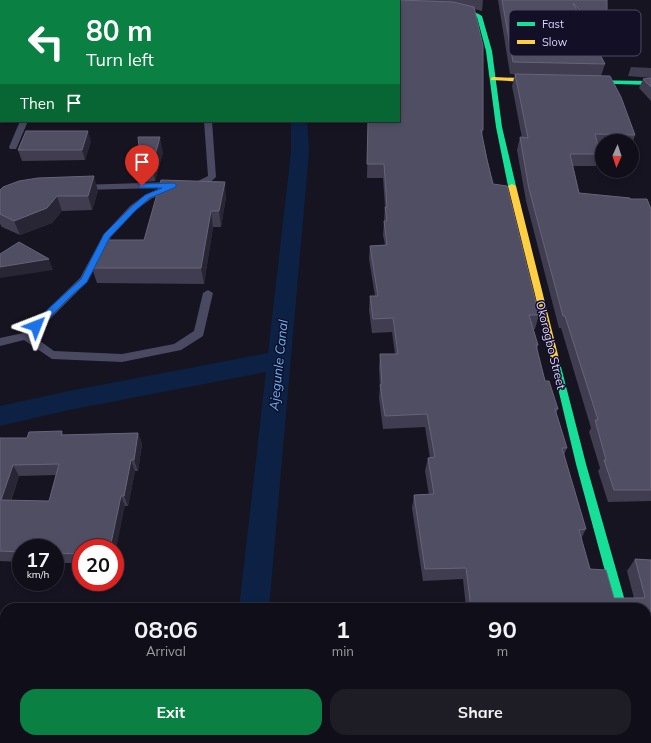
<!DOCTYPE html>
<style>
:root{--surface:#100f19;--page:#1e1d26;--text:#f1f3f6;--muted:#9c9ca2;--line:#302f38;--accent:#0b8043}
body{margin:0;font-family:Mulish,sans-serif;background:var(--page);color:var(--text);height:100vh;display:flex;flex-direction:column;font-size:15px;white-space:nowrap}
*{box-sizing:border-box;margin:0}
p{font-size:13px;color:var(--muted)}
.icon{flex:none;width:22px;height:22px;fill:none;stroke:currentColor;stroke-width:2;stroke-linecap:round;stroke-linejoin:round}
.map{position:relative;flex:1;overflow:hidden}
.drawer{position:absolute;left:0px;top:603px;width:651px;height:140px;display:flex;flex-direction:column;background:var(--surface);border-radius:16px 16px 0 0;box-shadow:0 2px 6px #0003,0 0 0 1px var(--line)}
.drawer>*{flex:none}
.hud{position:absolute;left:0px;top:0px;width:400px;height:122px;box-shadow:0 2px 6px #0003,0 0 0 1px var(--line);background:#0b8043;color:#fff;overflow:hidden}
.needle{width:26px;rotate:183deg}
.tools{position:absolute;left:595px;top:134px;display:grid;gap:8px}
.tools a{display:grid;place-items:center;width:44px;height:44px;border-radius:50%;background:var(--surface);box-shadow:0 2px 6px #0003,0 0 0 1px var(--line);font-size:20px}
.speed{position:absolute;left:12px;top:539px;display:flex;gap:8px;font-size:20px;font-weight:700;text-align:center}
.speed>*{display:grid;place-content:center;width:52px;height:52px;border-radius:50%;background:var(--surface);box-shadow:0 2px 6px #0003,0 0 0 1px var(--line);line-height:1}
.speed small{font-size:10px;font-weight:400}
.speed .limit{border:6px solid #d22;background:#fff;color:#111}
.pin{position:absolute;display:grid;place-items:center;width:34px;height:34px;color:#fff;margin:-41px -17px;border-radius:50% 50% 50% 0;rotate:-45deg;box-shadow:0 0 4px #0007}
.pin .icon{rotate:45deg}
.me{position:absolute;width:44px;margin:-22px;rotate:45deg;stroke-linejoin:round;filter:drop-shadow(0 0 3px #0008)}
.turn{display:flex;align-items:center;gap:14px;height:84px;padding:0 20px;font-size:18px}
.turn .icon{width:52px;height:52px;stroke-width:2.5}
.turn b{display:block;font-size:28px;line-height:34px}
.then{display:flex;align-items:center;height:38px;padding:0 20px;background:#0003;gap:8px;font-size:15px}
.eta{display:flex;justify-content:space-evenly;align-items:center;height:68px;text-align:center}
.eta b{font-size:24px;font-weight:700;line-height:28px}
.action{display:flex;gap:8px;margin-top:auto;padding:8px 20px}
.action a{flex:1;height:46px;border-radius:16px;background:var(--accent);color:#fff;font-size:16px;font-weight:700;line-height:46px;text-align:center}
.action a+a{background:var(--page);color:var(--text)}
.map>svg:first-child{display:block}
</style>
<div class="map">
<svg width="651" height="743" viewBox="0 0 651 743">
<rect width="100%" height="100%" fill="#161421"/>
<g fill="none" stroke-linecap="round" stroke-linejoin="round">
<!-- canal -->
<g fill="#0d2144" fill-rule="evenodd">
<rect x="287" y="0" width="14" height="1"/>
<polygon points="291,121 307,121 309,152 269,608 239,608 266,372 69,410 0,426 0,406 69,391 268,353 291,152"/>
<rect x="223" y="738" width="34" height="5"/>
</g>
<!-- lane -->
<g fill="#4a4962" fill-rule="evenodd">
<polygon points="53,0 59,0 60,1 54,1"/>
<rect x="196" y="0" width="6" height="1"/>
<polygon points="20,121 28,121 17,147 16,149 10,149 9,147"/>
<path d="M204 121H212L216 177C209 184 198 189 188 187L187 185 188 183 196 182 208 176Z"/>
<polygon points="173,182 176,183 177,185 176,187 151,199 136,210 111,237 87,282 33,336 54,351 122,354 174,344 194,331 203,293 208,290 213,293 203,336 181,350 122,362 52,359 24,340 0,346 0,338 23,333 80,278 104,234 130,206 145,195 160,188 83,190 79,187 80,185"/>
</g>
<!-- street -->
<polygon fill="#4a4962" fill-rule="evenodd" points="646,687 651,689 651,737 646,734"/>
<!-- fast -->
<g fill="#16e098" fill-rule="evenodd">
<path d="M399 5C422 6 462 2 482 16L492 51 502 127 516 186 514 187H510L508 186 496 127 486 51 477 17 450 10 399 9Z"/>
<polygon points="584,80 651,81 651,85 582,83 581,82"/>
<polygon points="556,360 560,363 586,464 627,608 615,608 576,464 552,363"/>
</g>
<!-- slow -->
<g fill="#ffcf43" fill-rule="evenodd">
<polygon points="493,77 544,79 547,81 544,83 491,80 491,78"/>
<polygon points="512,184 516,186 560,363 556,366 552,363 508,186"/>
</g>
</g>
<!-- wall -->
<g fill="#403d50" fill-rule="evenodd">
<polygon points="311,0 483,0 482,11 474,9 483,130 482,135 493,184 539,315 535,329 533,329 538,345 537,350 545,381 558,409 556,414 567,448 564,455 586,529 581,539 590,569 614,598 634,598 627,571 635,559 651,560 651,623 646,623 646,608 466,608 463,579 423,581 412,508 414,495 429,495 425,471 428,458 430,458 425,427 383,429 379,398 380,387 379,368 380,354 395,354 392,332 372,333 369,310 370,296 375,296 369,259 370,246 385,245 383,235 385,207 383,178 367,178 368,121 399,1 312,1"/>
<polygon points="498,0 607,0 607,38 603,50 589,35 605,64 601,76 635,135 632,145 632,141 602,141 602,146 598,146 600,154 596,166 573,166 579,193 630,199 651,209 651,501 608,502 598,471 600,468 589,432 591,428 561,328 559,328 526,201 517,150 520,137 522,138 512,86 515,74 541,75 510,74"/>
<polygon points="631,67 651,68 651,78 628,76"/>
<polygon points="651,78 651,101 639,88 643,79"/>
<polygon points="91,141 85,160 22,161 18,150"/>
<polygon points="163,152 155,181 144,182 141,166"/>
<polygon points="0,190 98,191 92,210 62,211 52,223 20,235 2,227 0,224"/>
<polygon points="226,197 221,227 213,227 204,284 97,283 92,268"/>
<path d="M62 431 63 435 138 433 142 444 138 471H135L128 506H125L81 548V563H55V548H21V562L0 561V438H27ZM56 475 49 501H11L19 476Z"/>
<polygon points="530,738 642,738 643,743 531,743"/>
</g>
<!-- shaded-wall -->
<g fill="#282635">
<polygon points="8,0 23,0 22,1 7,1"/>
<rect x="111" y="0" width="6" height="1"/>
<rect x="316" y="0" width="24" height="1"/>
<polygon points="1,8 1,39 0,41 0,9"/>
<polygon points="1,86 1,108 0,110 0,87"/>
<polygon points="88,131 91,141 85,160 82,150"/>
<polygon points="160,137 163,152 155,181 152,166"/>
<polygon points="94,176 98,191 92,210 88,196"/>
<polygon points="225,182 226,197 221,227 219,211"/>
<polygon points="57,196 62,211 52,223 20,235 14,221"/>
<polygon points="211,211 213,227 204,284 201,268"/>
<polygon points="49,259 53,270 0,278 0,267"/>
<polygon points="138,433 142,444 138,471 134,460"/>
<polygon points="131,460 135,471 128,506 124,496"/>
<polygon points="13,465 19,476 7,511 1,500"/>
<polygon points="121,496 125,506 115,554 115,548 110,548"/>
</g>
<!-- building -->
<g fill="#504e63" stroke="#66637b" fill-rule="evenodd">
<polygon points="0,0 8,0 7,1 1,1 1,8 0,9"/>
<rect x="64" y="0" width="47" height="1"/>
<polygon points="338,0 400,0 453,2 474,7 483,46 483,130 481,130 487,160 493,184 507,186 539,315 529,315 538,345 536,345 545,381 549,381 558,409 555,409 567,448 562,448 586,529 579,530 590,569 606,570 614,598 643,598 645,597 635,559 651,560 651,612 646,611 646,608 471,608 466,568 425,569 414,495 434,494 428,458 435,457 427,414 385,416 380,385 382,384 380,354 398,354 393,318 373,319 370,296 378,296 370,246 387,245 384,221 387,221 385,207 387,207 384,164 367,164 368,121 399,121 399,1 336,1"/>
<polygon points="502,0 607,0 607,38 573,3 605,64 513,62"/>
<polygon points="0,35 1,35 1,86 0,87"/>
<polygon points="515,74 610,76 621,97 635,135 595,134 600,154 570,154 579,193 630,198 630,199 647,199 651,209 651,490 614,490 604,460 606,460 595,420 598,420 565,316 563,316 529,189 520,137 528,138"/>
<polygon points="651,78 651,87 643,79"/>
<polygon points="26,131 88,131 82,150 18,150"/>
<polygon points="138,137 160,137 152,166 141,166"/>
<polygon points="94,176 88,196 57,196 47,208 14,221 0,214 0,190 3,187 19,181 38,178"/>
<polygon points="161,180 225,182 219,211 211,211 201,268 92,268 101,240 144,240"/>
<polygon points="19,242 49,259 0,267 0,254"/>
<path d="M62 431 61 435 138 433 134 460H131L124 496H121L110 548H81V554L55 553V548H21V552L0 551V438H27L29 432ZM59 464 49 501 1 500 13 465Z"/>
<polygon points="536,738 642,738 643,743 537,743"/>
</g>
<!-- route -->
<polygon fill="#1a73e8" stroke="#114b97" points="174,183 176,184 176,187 150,198 136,210 110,237 87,282 70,297 39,328 33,328 32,326 33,323 81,279 104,234 131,207 145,195 162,188 139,188 139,184"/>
<g text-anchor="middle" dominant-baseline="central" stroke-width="3" stroke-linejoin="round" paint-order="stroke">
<!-- street labels -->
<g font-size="12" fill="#d9d4ff" stroke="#130f26">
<text transform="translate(551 345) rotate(76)">Okorogbo Street</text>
</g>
<!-- water labels -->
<g font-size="13" font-style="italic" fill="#62b6ff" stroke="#130f26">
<text transform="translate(278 365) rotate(-84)">Ajegunle Canal</text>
</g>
</g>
<!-- legend -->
<rect x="509" y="10" width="132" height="46" rx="6" fill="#130f26" stroke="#4e4a67" stroke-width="1"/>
<rect x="517" y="22" width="18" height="4" fill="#16e098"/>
<rect x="517" y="40" width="18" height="4" fill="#ffcf43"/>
<g font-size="11" fill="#d9d4ff">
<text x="542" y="28">Fast</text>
<text x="542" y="46">Slow</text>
</g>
</svg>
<div class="tools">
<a><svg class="needle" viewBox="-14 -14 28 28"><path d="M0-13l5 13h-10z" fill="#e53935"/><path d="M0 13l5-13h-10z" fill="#9c9ca2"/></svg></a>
</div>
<div class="speed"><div>17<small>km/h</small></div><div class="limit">20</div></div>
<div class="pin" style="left:142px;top:186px;background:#d93025"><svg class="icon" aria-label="arrive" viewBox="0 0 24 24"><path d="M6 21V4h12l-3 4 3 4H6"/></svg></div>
<svg class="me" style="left:36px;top:326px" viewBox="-20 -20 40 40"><path d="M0-17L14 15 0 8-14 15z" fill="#1a73e8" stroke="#fff" stroke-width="4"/></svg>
<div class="hud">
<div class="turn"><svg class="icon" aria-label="left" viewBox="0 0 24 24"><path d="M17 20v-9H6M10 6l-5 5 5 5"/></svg><div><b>80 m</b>Turn left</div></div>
<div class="then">Then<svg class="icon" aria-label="arrive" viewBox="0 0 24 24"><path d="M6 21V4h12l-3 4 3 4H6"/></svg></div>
</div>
<section class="drawer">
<div class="eta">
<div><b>08:06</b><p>Arrival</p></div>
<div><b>1</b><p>min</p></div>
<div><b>90</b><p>m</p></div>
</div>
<div class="action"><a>Exit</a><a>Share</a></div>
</section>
</div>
